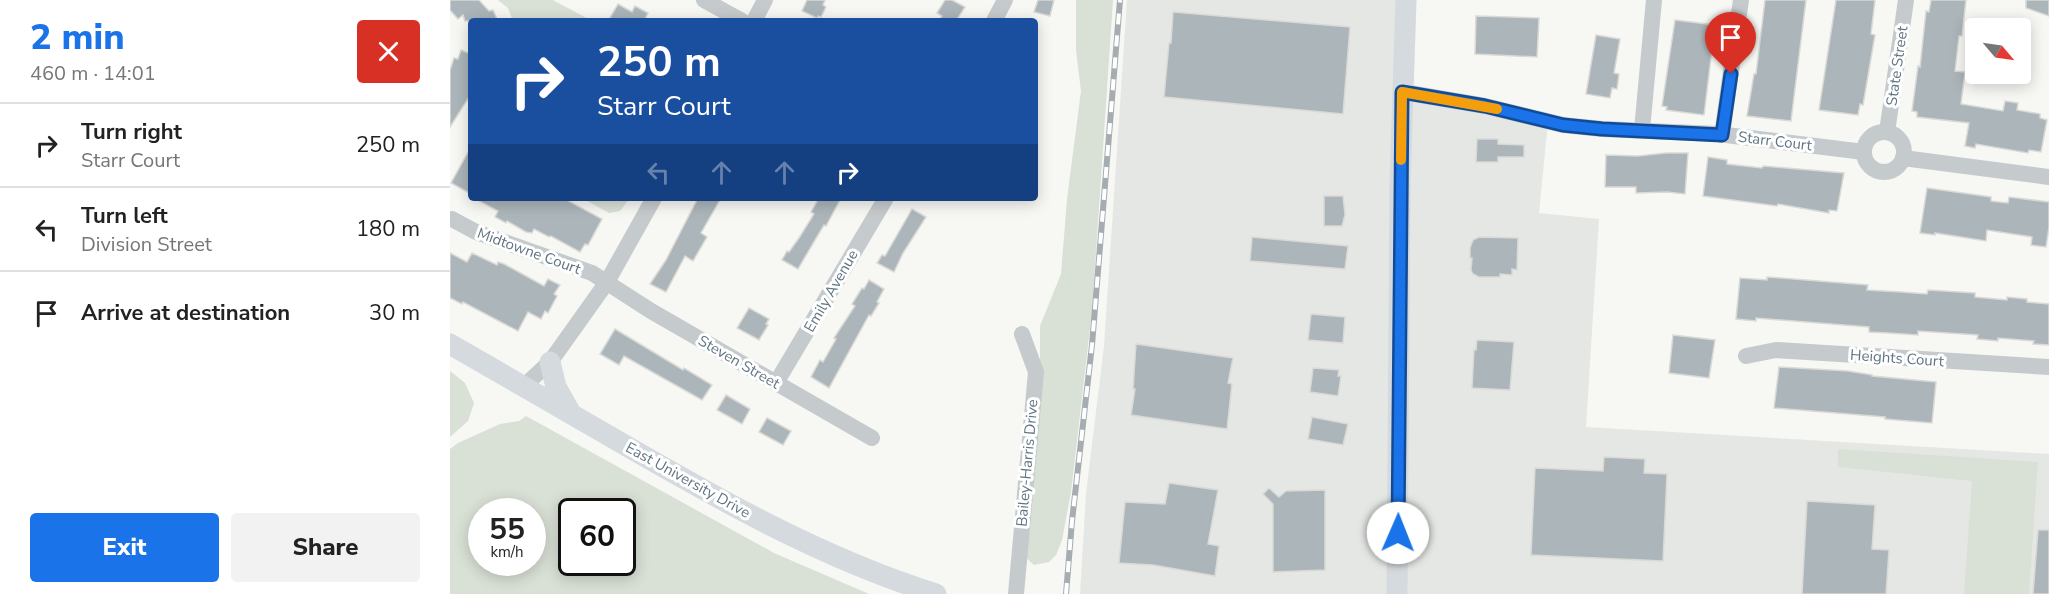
<!DOCTYPE html>
<meta charset="utf-8">
<style>
:root{--surface:#fff;--page:#f2f2f2;--text:#222;--muted:#767676;--line:#e0e0e0;--accent:#1a73e8}
body{margin:0;font-family:"Nunito Sans",sans-serif;background:var(--page);color:var(--text);height:100vh;display:flex;flex-direction:column;font-size:22px;white-space:nowrap}
*{box-sizing:border-box;margin:0}
p{font-size:20px;color:var(--muted)}
.icon{flex:none;width:33px;height:33px;fill:none;stroke:currentColor;stroke-width:2;stroke-linecap:round;stroke-linejoin:round}
.map{position:relative;flex:1;overflow:hidden}
.side{display:flex;flex-direction:column;background:var(--surface);width:450px}
.side>*{flex:none}
.hud{position:absolute;left:18px;top:18px;width:570px;height:183px;border-radius:6px;box-shadow:0 3px 15px #0003;background:#1a4fa0;color:#fff;overflow:hidden}
.needle{width:39px;rotate:119deg}
.tools{position:absolute;left:1515px;top:18px;display:grid;gap:12px}
.tools a{display:grid;place-items:center;width:66px;height:66px;border-radius:6px;background:var(--surface);box-shadow:0 3px 15px #0003;font-size:30px}
.speed{position:absolute;left:18px;top:498px;display:flex;gap:12px;font-size:30px;font-weight:700;text-align:center}
.speed>*{display:grid;place-content:center;width:78px;height:78px;border-radius:50%;background:var(--surface);box-shadow:0 3px 15px #0003;line-height:1}
.speed small{font-size:15px;font-weight:400}
.speed .limit{border:3px solid #111;border-radius:9px;background:#fff;color:#111}
.pin{position:absolute;display:grid;place-items:center;width:51px;height:51px;color:#fff;margin:-62px -26px;border-radius:50% 50% 50% 0;rotate:-45deg;box-shadow:0 0 6px #0007}
.pin .icon{rotate:45deg}
.me{position:absolute;width:66px;margin:-33px;rotate:1deg;stroke-linejoin:round;filter:drop-shadow(0 0 4px #0008)}
.turn{display:flex;align-items:center;gap:21px;height:126px;padding:0 30px;font-size:27px}
.turn .icon{width:78px;height:78px;stroke-width:2.5}
.turn b{display:block;font-size:42px;line-height:51px}
.lanes{display:flex;align-items:center;height:57px;padding:0 30px;background:#0003;justify-content:center;gap:30px;direction:ltr}
.lanes .off{opacity:.35}
.round{display:grid;place-items:center;flex:none;width:63px;height:63px;border-radius:6px;background:var(--page)}
.summary{display:flex;align-items:center;justify-content:space-between;height:102px;padding:0 30px}
h1{font-size:36px;font-weight:800;line-height:45px;color:var(--accent)}
.button{display:flex;gap:12px;margin-top:auto;padding:12px 30px}
.button a{flex:1;height:69px;border-radius:6px;background:var(--accent);color:#fff;font-size:24px;font-weight:800;line-height:69px;text-align:center}
.button a+a{background:var(--page);color:var(--text)}
ul{padding:0;list-style:none}
li{display:flex;align-items:center;gap:18px;height:84px;padding:0 30px;border-top:2px solid var(--line)}
li div{flex:1}
li b{display:block;font-size:22px}
li em{font-style:normal}
main{display:flex;flex:1;min-height:0}
.map>svg:first-child{display:block}
</style>
<main>
<section class="side">
<div class="summary"><div><h1>2 min</h1><p>460 m · 14:01</p></div><a class="round" style="background:#d93025;color:#fff"><svg class="icon" aria-label="close" viewBox="0 0 24 24"><path d="M6 6l12 12M18 6L6 18"/></svg></a></div>
<ul>
<li><svg class="icon" aria-label="right" viewBox="0 0 24 24"><path d="M7 20v-9h11M14 6l5 5-5 5"/></svg><div><b>Turn right</b><p>Starr Court</p></div><em>250 m</em></li>
<li><svg class="icon" aria-label="left" viewBox="0 0 24 24"><path d="M17 20v-9H6M10 6l-5 5 5 5"/></svg><div><b>Turn left</b><p>Division Street</p></div><em>180 m</em></li>
<li><svg class="icon" aria-label="arrive" viewBox="0 0 24 24"><path d="M6 21V4h12l-3 4 3 4H6"/></svg><div><b>Arrive at destination</b></div><em>30 m</em></li>
</ul>
<div class="button"><a>Exit</a><a>Share</a></div>
</section>
<div class="map">
<svg width="1599" height="594" viewBox="0 0 1599 594">
<rect width="100%" height="100%" fill="#f7f7f4"/>
<!-- built -->
<polygon fill="#e5e7e5" points="677,0 956,0 953,92 1098,122 1089,213 1149,219 1136,427 1599,454 1599,594 630,594 636,494 654,346"/>
<!-- green -->
<g fill="#d9e0d5" fill-rule="evenodd">
<polygon points="48,0 103,0 142,21 63,21 58,8"/>
<polygon points="626,0 663,0 642,311 621,492 612,540 606,555 599,562 584,565 574,556 590,363 590,326 611,274 617,199 631,91 626,50"/>
<polygon points="132,198 180,198 170,211 159,213"/>
<polygon points="0,371 15,383 24,403 18,421 0,437"/>
<path d="M76 416 324 553 419 594H0V449L8 443 50 424 69 421ZM32 512H82V562H32ZM122 512H172V562H122Z"/>
<polygon points="1388,449 1588,462 1579,594 1514,594 1522,481 1388,467"/>
</g>
<!-- building -->
<g fill="#abb5ba" stroke="#d9d9d6" stroke-width="1.5">
<polygon points="0,0 29,0 39,11 43,10 48,21 15,21 13,15 8,19 0,10"/>
<polygon points="357,0 375,0 373,5 376,7 371,17 368,16 367,18 352,11"/>
<polygon points="495,0 502,0 515,7 506,21 489,21 492,16 487,13"/>
<polygon points="588,0 604,0 600,16 584,12"/>
<polygon points="1315,0 1356,0 1341,121 1297,116 1304,74 1306,74"/>
<polygon points="1386,0 1425,0 1421,34 1425,35 1420,64 1413,105 1410,104 1408,115 1369,110"/>
<polygon points="1481,0 1516,0 1512,36 1509,36 1505,71 1515,72 1511,104 1553,111 1555,101 1568,103 1567,110 1590,114 1590,118 1597,120 1591,152 1579,150 1578,153 1526,144 1525,148 1515,146 1519,123 1467,117 1467,112 1462,111 1468,66 1470,67 1476,11 1479,12"/>
<polygon points="1576,0 1599,0 1599,16 1576,8"/>
<polygon points="168,4 182,12 185,6 198,13 195,19 199,21 158,21"/>
<polygon points="723,12 900,27 893,114 714,97 719,43 721,43"/>
<polygon points="1026,16 1089,18 1087,57 1025,54"/>
<polygon points="1225,20 1265,25 1254,115 1216,110 1217,107 1212,106"/>
<polygon points="1146,35 1170,39 1164,73 1169,74 1167,89 1162,88 1160,98 1136,94"/>
<polygon points="11,50 21,54 21,94 0,127 0,70 4,58 8,59"/>
<polygon points="1027,139 1048,139 1048,144 1074,145 1074,157 1048,157 1048,162 1026,162"/>
<polygon points="21,147 21,194 1,183"/>
<polygon points="1216,153 1238,153 1235,194 1217,192 1186,193 1186,187 1155,187 1156,155 1188,156"/>
<polygon points="1258,157 1277,160 1277,164 1312,168 1313,166 1394,173 1387,211 1379,210 1379,213 1328,204 1327,206 1253,196"/>
<polygon points="1477,188 1541,197 1541,201 1558,203 1559,197 1599,202 1599,227 1596,247 1581,245 1582,237 1537,230 1536,241 1485,233 1485,235 1470,233"/>
<polygon points="874,196 893,196 895,215 892,226 874,226"/>
<polygon points="24,198 113,198 152,219 138,245 135,244 130,252 101,236 99,237 84,229 82,233 76,232 57,221 56,223 45,217 48,211"/>
<polygon points="248,198 271,198 251,233 257,237 243,261 235,256 216,292 200,284 216,260"/>
<polygon points="369,198 391,198 376,226 374,225 368,235 348,269 332,260 337,251 339,252 349,238 364,214 361,212"/>
<polygon points="462,209 476,217 453,253 444,272 427,263 432,255 435,256"/>
<polygon points="802,237 898,246 895,269 800,261"/>
<polygon points="1029,237 1068,238 1067,270 1062,269 1062,275 1050,274 1050,277 1029,277 1023,274 1021,270 1022,258 1020,258 1020,248 1023,240"/>
<polygon points="0,253 17,262 22,253 47,265 48,262 54,264 94,286 98,279 110,285 104,294 107,296 98,313 95,311 91,319 78,312 68,331 13,302 12,304 0,298"/>
<polygon points="1317,277 1418,285 1417,290 1451,292 1477,294 1478,290 1525,293 1525,297 1557,300 1557,297 1577,299 1577,302 1599,304 1599,345 1583,344 1584,341 1548,338 1548,341 1527,339 1528,335 1468,331 1468,335 1439,333 1419,332 1419,327 1306,318 1306,321 1286,319 1290,278 1317,280"/>
<polygon points="419,280 434,289 427,302 429,303 421,316 419,315 379,388 361,377 370,360 373,362 386,339 384,338 405,306 402,304 412,288 414,289"/>
<polygon points="299,308 319,319 316,324 318,325 309,340 287,328"/>
<polygon points="861,314 895,317 893,343 858,340"/>
<polygon points="165,329 233,370 234,368 262,385 252,400 174,356 169,365 150,354"/>
<polygon points="1223,335 1265,340 1259,378 1219,373"/>
<polygon points="1027,340 1064,342 1060,390 1022,388 1024,350 1026,350"/>
<polygon points="686,344 783,358 778,383 782,384 777,429 681,415 685,389 683,389"/>
<polygon points="1329,367 1398,371 1422,375 1422,376 1486,382 1482,423 1435,419 1435,417 1324,408"/>
<polygon points="863,368 889,370 888,376 891,376 888,396 860,392"/>
<polygon points="276,395 300,409 292,424 267,410"/>
<polygon points="862,417 898,424 893,445 858,439"/>
<polygon points="317,418 341,431 333,445 309,432"/>
<polygon points="1154,457 1195,459 1194,473 1217,474 1213,561 1081,555 1085,468 1153,471"/>
<polygon points="719,483 768,490 758,544 769,546 765,576 703,565 669,563 675,502 715,504"/>
<polygon points="819,488 829,497 836,491 875,490 875,570 823,572 823,504 813,494"/>
<polygon points="1357,501 1425,505 1422,549 1439,550 1436,594 1352,594"/>
<polygon points="1588,530 1599,530 1599,594 1583,594"/>
</g>
<g fill="none" stroke-linecap="round" stroke-linejoin="round">
<!-- minor -->
<g stroke="#c5cacd" stroke-width="16">
<polyline points="254,0 292,21"/>
<polyline points="304,21 315,0"/>
<polyline points="544,21 555,0"/>
<polyline points="953,92 1035,106 1113,125 1152,129 1268,134 1414,152"/>
<polyline points="1192,130 1204,0"/>
<polyline points="1437,132 1456,0"/>
<circle cx="1434" cy="152" r="20"/>
<polyline points="1272,135 1291,0"/>
<polyline points="1453,158 1599,177"/>
<polyline points="2,219 26,232 142,273 201,311 422,438"/>
<polyline points="1296,356 1326,350 1599,367"/>
<polyline points="326,383 436,198"/>
<polyline points="73,387 100,362 157,282 204,198"/>
<polyline points="566,594 586,372 572,334"/>
</g>
<!-- major -->
<g stroke="#d5dade" stroke-width="21">
<path d="M0 344C51 374 103 403 154 433 261 495 368 557 486 594"/>
<polyline points="100,362 106,387 120,412"/>
<polyline points="947,594 950,184 956,0"/>
</g>
<!-- rail casing -->
<g stroke="#a5adb2" stroke-width="6">
<polyline id="rail" points="616,594 622,521 642,345 670,0"/>
</g>
<!-- rail -->
<use href="#rail" stroke="#fff" stroke-width="4" stroke-dasharray="11" stroke-linecap="butt"/>
</g>
<g fill="none" stroke-linecap="round" stroke-linejoin="round">
<!-- route casing -->
<g stroke="#114b97" stroke-width="15">
<polyline id="route" points="948,533 952,92 1035,106 1113,125 1152,129 1272,135 1281,74"/>
</g>
<!-- route -->
<use href="#route" stroke="#1a73e8" stroke-width="10"/>
<!-- slow -->
<polyline stroke="#f59e0b" stroke-width="10" points="951,160 952,92 1047,109"/>
</g>
<g text-anchor="middle" dominant-baseline="central" stroke-width="6" stroke-linejoin="round" paint-order="stroke">
<!-- street labels -->
<g font-size="15" fill="#607582" stroke="#fff">
<text transform="translate(1447 66) rotate(-82)">State Street</text>
<text transform="translate(1325 141) rotate(7)">Starr Court</text>
<text transform="translate(79 251) rotate(20)">Midtowne Court</text>
<text transform="translate(381 291) rotate(-60)">Emily Avenue</text>
<text transform="translate(1447 358) rotate(4)">Heights Court</text>
<text transform="translate(289 362) rotate(30)">Steven Street</text>
<text transform="translate(577 463) rotate(-85)">Bailey-Harris Drive</text>
<text transform="translate(238 480) rotate(29)">East University Drive</text>
</g>
</g>
</svg>
<div class="tools">
<a><svg class="needle" viewBox="-14 -14 28 28"><path d="M0-13l5 13h-10z" fill="#e53935"/><path d="M0 13l5-13h-10z" fill="#767676"/></svg></a>
</div>
<div class="speed"><div>55<small>km/h</small></div><div class="limit">60</div></div>
<div class="pin" style="left:1281px;top:74px;background:#d93025"><svg class="icon" aria-label="arrive" viewBox="0 0 24 24"><path d="M6 21V4h12l-3 4 3 4H6"/></svg></div>
<svg class="me" style="left:948px;top:533px" viewBox="-20 -20 40 40"><circle r="19" fill="#fff"/><path d="M0-13L10 11 0 6-10 11z" fill="#1a73e8"/></svg>
<div class="hud">
<div class="turn"><svg class="icon" aria-label="right" viewBox="0 0 24 24"><path d="M7 20v-9h11M14 6l5 5-5 5"/></svg><div><b>250 m</b>Starr Court</div></div>
<div class="lanes"><svg class="icon off" aria-label="left" viewBox="0 0 24 24"><path d="M17 20v-9H6M10 6l-5 5 5 5"/></svg><svg class="icon off" aria-label="ahead" viewBox="0 0 24 24"><path d="M12 20V5M6 11l6-6 6 6"/></svg><svg class="icon off" aria-label="ahead" viewBox="0 0 24 24"><path d="M12 20V5M6 11l6-6 6 6"/></svg><svg class="icon" aria-label="right" viewBox="0 0 24 24"><path d="M7 20v-9h11M14 6l5 5-5 5"/></svg></div>
</div>
</div>
</main>
